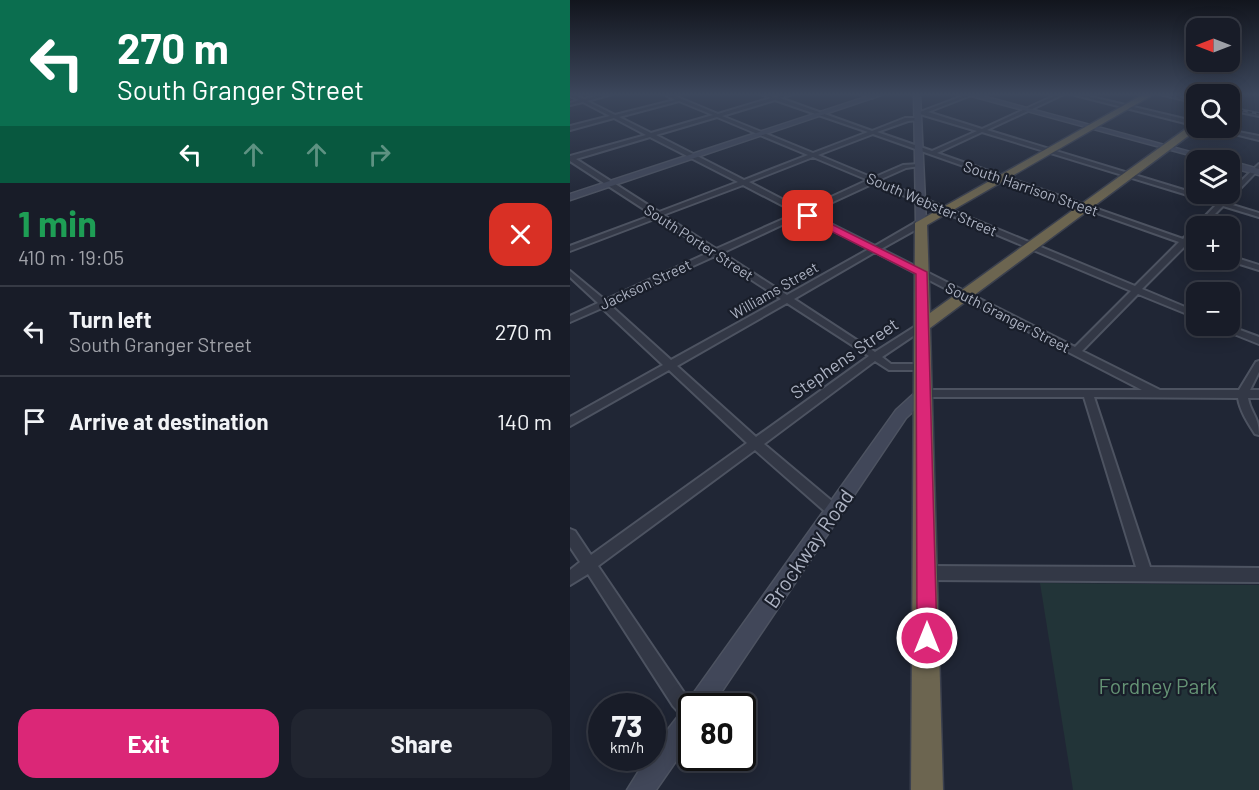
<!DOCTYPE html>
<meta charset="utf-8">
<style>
:root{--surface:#181c28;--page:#212530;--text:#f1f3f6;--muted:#9fa1a8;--line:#363a45;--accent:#db2777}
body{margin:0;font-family:Barlow,sans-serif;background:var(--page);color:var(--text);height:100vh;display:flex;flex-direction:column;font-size:22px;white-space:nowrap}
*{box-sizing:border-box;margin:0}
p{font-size:20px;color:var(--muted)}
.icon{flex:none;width:33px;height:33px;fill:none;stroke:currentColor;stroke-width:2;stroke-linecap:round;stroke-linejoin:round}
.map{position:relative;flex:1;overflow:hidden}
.panel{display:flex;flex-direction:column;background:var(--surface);width:570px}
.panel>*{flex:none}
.hud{background:#0b6e4f;color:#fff;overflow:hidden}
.needle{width:39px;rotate:270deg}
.fabs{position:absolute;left:616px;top:18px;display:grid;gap:12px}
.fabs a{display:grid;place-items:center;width:54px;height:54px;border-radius:12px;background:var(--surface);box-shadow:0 3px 15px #0003,0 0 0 2px var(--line);font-size:30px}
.speed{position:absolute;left:18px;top:693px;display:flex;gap:12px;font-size:30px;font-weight:700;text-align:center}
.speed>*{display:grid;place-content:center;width:78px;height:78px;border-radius:50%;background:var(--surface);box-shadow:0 3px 15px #0003,0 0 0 2px var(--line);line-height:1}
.speed small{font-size:15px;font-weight:400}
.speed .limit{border:3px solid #111;border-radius:9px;background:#fff;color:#111}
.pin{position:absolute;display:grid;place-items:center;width:51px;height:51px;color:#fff;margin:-26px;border-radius:12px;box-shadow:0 3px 9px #0006}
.me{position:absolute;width:66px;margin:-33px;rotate:0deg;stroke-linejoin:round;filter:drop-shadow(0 0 4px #0008)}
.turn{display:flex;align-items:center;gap:21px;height:126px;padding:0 18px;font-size:27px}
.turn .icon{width:78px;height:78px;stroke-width:2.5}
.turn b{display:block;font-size:42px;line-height:51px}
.lanes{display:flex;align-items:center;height:57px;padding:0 18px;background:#0003;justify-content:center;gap:30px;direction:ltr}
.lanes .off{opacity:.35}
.round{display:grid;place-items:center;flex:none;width:63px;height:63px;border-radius:18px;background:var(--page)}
.summary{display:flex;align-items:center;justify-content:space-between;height:102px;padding:0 18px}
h1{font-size:36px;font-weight:700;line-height:45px;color:#1e9e55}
.cta{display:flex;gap:12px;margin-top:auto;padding:12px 18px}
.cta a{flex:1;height:69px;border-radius:18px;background:var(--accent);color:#fff;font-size:24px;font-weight:700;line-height:69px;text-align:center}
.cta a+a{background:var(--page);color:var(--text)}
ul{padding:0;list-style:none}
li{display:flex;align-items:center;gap:18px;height:90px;padding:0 18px;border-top:2px solid var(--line)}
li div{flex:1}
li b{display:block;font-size:22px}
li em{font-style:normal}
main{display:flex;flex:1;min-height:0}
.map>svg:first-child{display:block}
</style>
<main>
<section class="panel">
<div class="hud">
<div class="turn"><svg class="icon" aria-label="left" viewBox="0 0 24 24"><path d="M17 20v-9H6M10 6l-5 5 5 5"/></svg><div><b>270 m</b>South Granger Street</div></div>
<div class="lanes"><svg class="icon" aria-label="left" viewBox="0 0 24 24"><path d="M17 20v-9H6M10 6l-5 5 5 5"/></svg><svg class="icon off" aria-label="ahead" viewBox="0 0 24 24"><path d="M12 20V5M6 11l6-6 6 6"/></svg><svg class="icon off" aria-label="ahead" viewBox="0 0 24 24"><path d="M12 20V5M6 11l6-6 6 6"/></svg><svg class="icon off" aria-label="right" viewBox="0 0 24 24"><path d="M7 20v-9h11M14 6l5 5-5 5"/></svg></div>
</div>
<div class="summary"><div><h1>1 min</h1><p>410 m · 19:05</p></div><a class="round" style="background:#d93025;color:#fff"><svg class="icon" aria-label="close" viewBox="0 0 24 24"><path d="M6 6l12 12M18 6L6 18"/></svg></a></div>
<ul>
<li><svg class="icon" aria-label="left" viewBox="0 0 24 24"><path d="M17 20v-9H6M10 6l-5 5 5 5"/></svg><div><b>Turn left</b><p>South Granger Street</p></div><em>270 m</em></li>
<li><svg class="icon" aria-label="arrive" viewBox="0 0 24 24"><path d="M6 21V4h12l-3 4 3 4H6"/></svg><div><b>Arrive at destination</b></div><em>140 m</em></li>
</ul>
<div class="cta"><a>Exit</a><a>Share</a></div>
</section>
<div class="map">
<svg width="689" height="790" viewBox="0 0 689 790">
<rect width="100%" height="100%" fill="#202635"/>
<!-- green -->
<polygon fill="#223438" points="470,583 689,585 689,790 503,790"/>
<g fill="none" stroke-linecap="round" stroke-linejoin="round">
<!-- street casing -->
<g stroke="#4d5361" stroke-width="4">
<g id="street">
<path d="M0 94 14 99 35 94H42L17 101 45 115 105 100 94 94H100L148 114 201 98 191 94 205 97 222 94 210 98 302 131 335 118H349V120L338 121 307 132 362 151 407 131 350 114V112L398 94H404L358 112 412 129 488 94H494L417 130 650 201 689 164V169L656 203 689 213V217L653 206 633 226H627V233L619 241 627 243V248L616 245 572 289 627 312V318L568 294 512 351 590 390H669L686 362 689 361V372L680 390H689V398H678C681 414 689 416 689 435L685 434C678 423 670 411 668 398L524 397 580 567 689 568V582L356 580 351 578 349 573 351 568 356 566 566 567 514 397H354L350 396 349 393 350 390H572L305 252 224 299 305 352 349 324H355L357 326 355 328 312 357 321 364H353L358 367 353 370H319L305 361 194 444 269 507 270 511 269 515 264 517 259 515 185 450 28 566 115 694 126 706H122V722L116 720 103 706 18 574 0 585V570L10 562 0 547V529L5 531 21 555 177 443 99 370 0 426V417L93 365 32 308 0 322V316L28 303 0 277V271L35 300 140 252 87 218 0 251V246L83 215 0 161V156L76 135 44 118 0 130V126L40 116 13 102 0 105V103L9 100 0 96ZM205 100 298 132 243 153 152 116ZM109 101 143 115 81 133 49 117ZM147 117 238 155 174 180 86 135ZM412 132 647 204 613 239 367 153ZM303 134 609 242 565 286 309 180 336 168 350 166V164L333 165 303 178 248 155ZM80 137 168 182 89 212 6 159ZM243 157 298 180 233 210 179 182ZM304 183 561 291 505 347 311 249 354 225V221H348L305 246 239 213ZM173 185 227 213 146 249 93 215ZM233 215 299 249 217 295 152 253ZM145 256 211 299 101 360 39 304ZM217 303 299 356 186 437 107 366Z"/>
<polygon points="290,94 297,94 304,97 302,98"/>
<polygon points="501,94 509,94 627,122 627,126"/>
<polygon points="590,94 598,94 627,101 627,103"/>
<polygon points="660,108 689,114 689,116 660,110"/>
<polygon points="640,128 648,128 689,136 689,140"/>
<polygon points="660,256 689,265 689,270 657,260 660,260"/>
<polygon points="647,326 659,326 689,337 689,344 649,328"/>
</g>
</g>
<!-- secondary casing -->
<g stroke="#4d5361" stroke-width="3">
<g id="secondary">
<polygon points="305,94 314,94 0,200 0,194"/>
<polygon points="344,94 350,94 356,223 351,226 346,223"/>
<polygon points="394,94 405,94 650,160 638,160"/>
<polygon points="660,161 689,169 689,175 660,167"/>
<polygon points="354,388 359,389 361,393 359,397 336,418 142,706 122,706 122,738 86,790 57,790 77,758 82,758 82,750 116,706 120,698 326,410 349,389"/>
</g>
</g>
<!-- highway casing -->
<g stroke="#3b404e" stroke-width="3">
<polygon id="highway" points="574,94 584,94 357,225 360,313 624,123 627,122 627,128 629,128 360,328 373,790 341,790 345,223"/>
</g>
<!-- street -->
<use href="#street" fill="#333846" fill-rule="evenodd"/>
<!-- secondary -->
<use href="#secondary" fill="#414759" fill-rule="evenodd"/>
<!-- highway -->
<use href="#highway" fill="#6c6550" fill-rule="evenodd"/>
<!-- rail casing -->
<g stroke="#555c6d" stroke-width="2">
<g id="rail">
<polyline points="597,94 627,101"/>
<polyline points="660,108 689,114"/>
</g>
</g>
<!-- rail -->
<use href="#rail" stroke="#191e2a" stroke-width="1.5" stroke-dasharray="4.5" stroke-linecap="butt"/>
</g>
<!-- sky -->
<linearGradient id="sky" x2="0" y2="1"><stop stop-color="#12151d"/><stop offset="0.46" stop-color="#3c475c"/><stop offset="1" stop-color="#3c475c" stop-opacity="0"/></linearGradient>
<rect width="689" height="205" fill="url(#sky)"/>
<!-- route -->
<polygon fill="#db2777" stroke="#8e194d" stroke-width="1.5" points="235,214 241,214 357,272 367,638 364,645 357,648 350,645 347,638 346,274 235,218"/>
<g text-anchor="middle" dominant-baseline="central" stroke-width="4.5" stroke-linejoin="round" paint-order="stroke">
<!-- far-street labels -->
<g font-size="15" fill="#adb3c3" stroke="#191e2a">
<text transform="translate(461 188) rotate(19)">South Harrison Street</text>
<text transform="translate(362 204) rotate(23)">South Webster Street</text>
<text transform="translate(129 242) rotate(33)">South Porter Street</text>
<text transform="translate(75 284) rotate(-25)">Jackson Street</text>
<text transform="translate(204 290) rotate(-30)">Williams Street</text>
<text transform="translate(438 317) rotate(27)">South Granger Street</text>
</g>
<!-- street labels -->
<g font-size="18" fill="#adb3c3" stroke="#191e2a">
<text transform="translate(274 358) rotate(-35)">Stephens Street</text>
</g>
<!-- near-street labels -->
<g font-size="21" fill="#adb3c3" stroke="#191e2a">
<text transform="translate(238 548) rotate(-55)">Brockway Road</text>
</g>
<!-- near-park labels -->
<g font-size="21" fill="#659375" stroke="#191e2a">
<text x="588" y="685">Fordney Park</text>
</g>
</g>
</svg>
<div class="fabs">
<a><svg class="needle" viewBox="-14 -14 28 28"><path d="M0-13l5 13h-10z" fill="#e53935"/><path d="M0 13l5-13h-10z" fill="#9fa1a8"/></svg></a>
<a><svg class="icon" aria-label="search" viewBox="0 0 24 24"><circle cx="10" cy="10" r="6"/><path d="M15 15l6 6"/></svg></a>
<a><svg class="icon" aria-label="layers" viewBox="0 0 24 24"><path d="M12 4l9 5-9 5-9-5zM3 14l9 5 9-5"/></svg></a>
<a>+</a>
<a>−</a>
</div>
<div class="speed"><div>73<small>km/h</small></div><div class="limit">80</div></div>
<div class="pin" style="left:238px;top:216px;background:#d93025"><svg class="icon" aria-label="arrive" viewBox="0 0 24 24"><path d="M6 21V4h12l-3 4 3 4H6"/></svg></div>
<svg class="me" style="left:357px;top:638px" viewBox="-20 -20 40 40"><circle r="17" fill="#db2777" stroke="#fff" stroke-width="3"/><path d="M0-11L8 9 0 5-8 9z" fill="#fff"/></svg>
</div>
</main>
